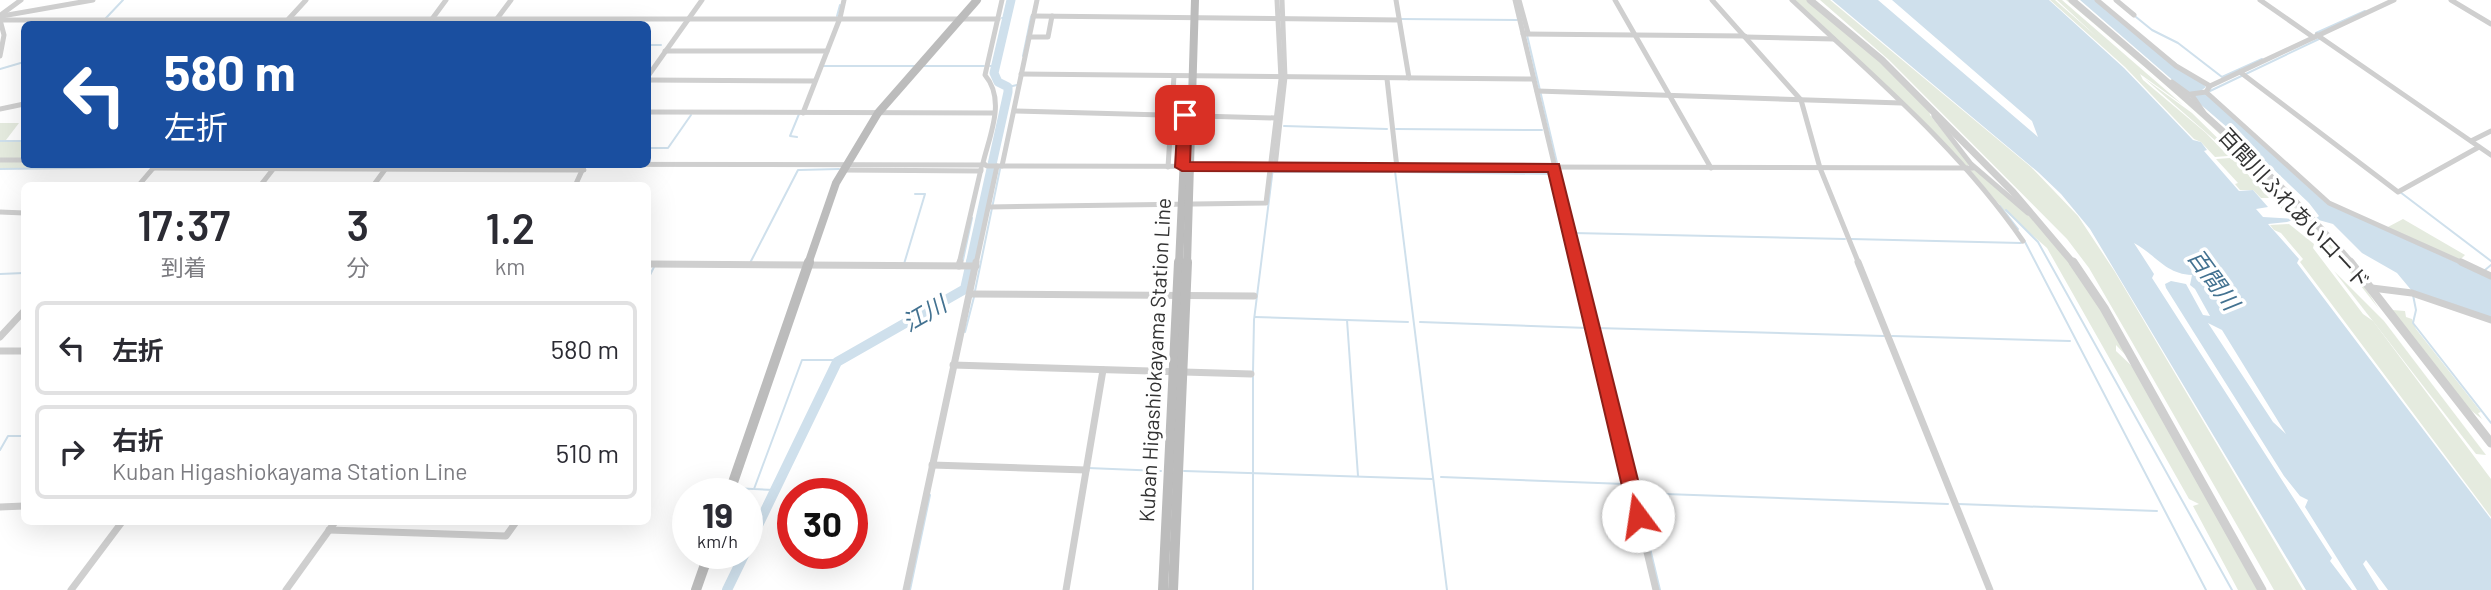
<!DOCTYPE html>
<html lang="ja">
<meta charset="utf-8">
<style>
:root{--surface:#fff;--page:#f7f7f7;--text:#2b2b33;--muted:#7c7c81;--line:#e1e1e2}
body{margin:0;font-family:Barlow,"Noto Sans JP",sans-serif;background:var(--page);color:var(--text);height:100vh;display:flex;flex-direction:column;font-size:26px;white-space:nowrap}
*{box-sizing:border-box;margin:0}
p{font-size:23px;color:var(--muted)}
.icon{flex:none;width:38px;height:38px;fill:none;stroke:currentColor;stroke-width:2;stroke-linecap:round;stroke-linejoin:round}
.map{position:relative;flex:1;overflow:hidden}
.panel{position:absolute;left:21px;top:182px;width:630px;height:343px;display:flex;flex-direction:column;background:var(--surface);border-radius:10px;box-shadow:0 7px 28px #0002}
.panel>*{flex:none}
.guide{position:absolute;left:21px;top:21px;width:630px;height:147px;border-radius:10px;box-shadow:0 7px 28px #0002;background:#1a4fa0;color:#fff;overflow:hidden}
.speed{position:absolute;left:672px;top:478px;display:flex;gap:14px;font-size:35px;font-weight:700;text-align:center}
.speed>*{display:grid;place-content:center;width:91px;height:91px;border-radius:50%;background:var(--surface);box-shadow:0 7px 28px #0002;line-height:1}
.speed small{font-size:18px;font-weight:400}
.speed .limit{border:10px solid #d22;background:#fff;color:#111}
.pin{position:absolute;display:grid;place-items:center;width:60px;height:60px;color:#fff;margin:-30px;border-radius:14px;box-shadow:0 4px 10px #0006}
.me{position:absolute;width:77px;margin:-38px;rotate:346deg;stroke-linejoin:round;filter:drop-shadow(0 0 5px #0008)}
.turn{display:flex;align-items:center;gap:24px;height:147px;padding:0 28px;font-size:32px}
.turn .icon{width:91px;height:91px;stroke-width:2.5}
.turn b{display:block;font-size:49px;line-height:60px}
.eta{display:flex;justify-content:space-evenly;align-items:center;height:119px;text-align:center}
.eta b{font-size:42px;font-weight:600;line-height:49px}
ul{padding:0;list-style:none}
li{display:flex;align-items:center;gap:21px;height:94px;margin:0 14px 10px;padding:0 14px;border:4px solid var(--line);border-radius:10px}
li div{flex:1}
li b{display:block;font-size:26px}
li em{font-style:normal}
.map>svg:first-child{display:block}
</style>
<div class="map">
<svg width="2491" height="590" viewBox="0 0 2491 590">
<rect width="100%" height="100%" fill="#fff"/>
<!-- green -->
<g fill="#e5ebdf">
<polygon points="1795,0 1808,0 1855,38 1929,110 1930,115 1969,164 1967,167"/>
<polygon points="1820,0 1830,0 2031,167 2078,216 2115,272 2303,590 2274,590 2132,342 2089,268 2067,239 1889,60"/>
<polygon points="2050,0 2055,0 2097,37 2057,0 2062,0 2183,105 2140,74 2143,80 2206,133 2228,156 2215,157 2201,142 2194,139 2125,67"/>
<path d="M2066 0H2070C2141 62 2214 123 2280 191 2317 229 2351 264 2379 309 2354 277 2329 245 2301 215 2229 137 2147 69 2066 0Z"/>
<polygon points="2144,78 2192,113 2299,218 2292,213 2294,218 2290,218 2234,157"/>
<polygon points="0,123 19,123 6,140 24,141 24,164 121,165 63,166 59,169 0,169"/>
<polygon points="2230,158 2234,159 2269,198 2261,198 2253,190 2240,190 2235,184 2238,183 2216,159"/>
<polygon points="1969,169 1976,171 2031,218 2080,275 2133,363 2116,345 2116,351 2135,369 2259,590 2238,590 2193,506 2199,504 2189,499 2047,248 2004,210"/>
<polygon points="2403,219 2465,255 2461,259 2463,261 2386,228"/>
<polygon points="2289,224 2314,244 2313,248 2363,314 2373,321 2491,479 2491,517 2300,262 2303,259 2281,233 2274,230 2270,225"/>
<polygon points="2334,271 2384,321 2486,455 2476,454"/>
<polygon points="2392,310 2405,311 2406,317 2412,319 2416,329 2481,412 2478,413 2482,419 2468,408"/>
</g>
<!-- water -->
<g fill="#cfe0ec" fill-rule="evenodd">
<path d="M1832 0H1878L2038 137 2032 121 1892 0H2049L2124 68 2193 140 2201 142 2207 150 2204 151 2239 191 2253 190 2268 207 2256 209 2263 217 2296 219 2287 222 2268 224 2299 259 2297 263 2491 519V590H2388L2366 560 2363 564 2379 590H2357L2305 507 2308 500 2300 496 2284 476 2166 288 2165 284 2171 281 2186 284 2203 315 2210 316 2195 289 2190 285 2192 275C2165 274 2155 254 2134 243L2154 274 2152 278 2332 558 2330 561 2352 590H2306L2090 229 2061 194 2038 172ZM2208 323 2222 330 2286 434 2273 422Z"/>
<polygon points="2080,0 2096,0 2204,85 2206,87 2202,90 2326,203 2491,278 2491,318 2412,291 2397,273 2362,253 2333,224 2315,219 2319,216 2309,203 2251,148"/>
</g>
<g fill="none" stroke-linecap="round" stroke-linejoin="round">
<!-- stream -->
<g stroke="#cfe0ec" stroke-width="2">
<polyline points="837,16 840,5"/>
<polyline points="2136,17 2152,30 2178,43 2222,77 2262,59"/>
<polyline points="106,18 123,0"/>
<polyline points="1002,18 1006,18"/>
<polyline points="1401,19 1517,20"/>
<polyline points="2316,33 2365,11"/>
<polyline points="1527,35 1557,163"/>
<polyline points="648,45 661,45"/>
<polyline points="1023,56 1031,17"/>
<polyline points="822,66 915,66"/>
<polyline points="923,66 984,66"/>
<polyline points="990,66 995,66"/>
<polyline points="0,69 24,62"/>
<polyline points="1008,87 1017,85"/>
<polyline points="2210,91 2319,39"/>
<polyline points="1284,126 1387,129"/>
<polyline points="1396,129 1542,130"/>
<polyline points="797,137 790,136 799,114"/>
<polyline points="0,141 24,141"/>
<polyline points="648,148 668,148 691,115"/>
<polyline points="0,169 151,167"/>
<polyline points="1395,171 1447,590"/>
<polyline points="1274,172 1392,172"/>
<polyline points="1399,172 1553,174"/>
<polyline points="2400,192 2491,261"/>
<polyline points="2000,206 2018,229"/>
<polyline points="2006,210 2038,242 2232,590"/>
<polyline points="1573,233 1845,239"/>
<polyline points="1851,239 2021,243"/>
<polyline points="2024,240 2206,590"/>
<polyline points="963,260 972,218"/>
<polyline points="750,263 798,170 839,169"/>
<polyline points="904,264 925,194 915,194"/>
<polyline points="2485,270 2491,265"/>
<polyline points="0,274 24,273"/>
<polyline points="648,279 654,267"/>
<polyline points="975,291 1000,169"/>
<polyline points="2413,295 2416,310 2413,323 2491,423"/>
<polyline points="1255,317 1408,322"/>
<polyline points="1347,320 1358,476"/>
<polyline points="1420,322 1588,328"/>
<polyline points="1596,328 1884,336"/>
<polyline points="965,332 974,297"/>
<polyline points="1892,336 2070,341"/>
<polyline points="1253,372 1254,320 1273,168"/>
<polyline points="1253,377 1253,590"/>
<polyline points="0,450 8,436 24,436"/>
<polyline points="1088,468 1161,471"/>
<polyline points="1184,471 1432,479"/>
<polyline points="1441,477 1625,484"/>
<polyline points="701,487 726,488"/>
<polyline points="735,488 753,489"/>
<polyline points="775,490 754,489 802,360 841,360"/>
<polyline points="1636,493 1948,504"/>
<polyline points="1958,504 2157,511"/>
<polyline points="1648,540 1660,590"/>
<polyline points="910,590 930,495"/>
</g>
<!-- river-far1 -->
<polyline stroke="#cfe0ec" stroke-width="9" points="970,264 1008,92 1008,87 998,82 994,73 1011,0"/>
<!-- river -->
<g stroke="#cfe0ec" stroke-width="10">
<polyline points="747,548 837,362 965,289 971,262"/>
<polyline points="727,590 745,553"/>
</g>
<!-- minor-far1 -->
<g stroke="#cfcfcf" stroke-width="5">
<path d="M1002 0 985 75C1006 100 990 134 983 163L987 166 1975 168"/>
<polyline points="1396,0 1409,78"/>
<polyline points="1515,0 1578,264"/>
<polyline points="1519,0 1528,33"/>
<polyline points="1615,0 1711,168"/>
<polyline points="1712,0 1801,100 1820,168 1859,264"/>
<path d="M1792 0C1874 77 1959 148 2023 241"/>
<polyline points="2097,0 2176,66 2210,86"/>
<polyline points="2116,0 2134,15"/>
<polyline points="2260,0 2313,37"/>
<polyline points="2451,0 2491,24"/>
<polyline points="2,14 21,0"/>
<polyline points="2,16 93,0"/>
<polyline points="1033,16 1399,20"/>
<polyline points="289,19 998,19"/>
<polyline points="432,19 446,0"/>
<polyline points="0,20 288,20"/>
<polyline points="0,20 4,35 0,56"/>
<polyline points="284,24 306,0"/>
<polyline points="493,24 511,0"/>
<polyline points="1523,34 1745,36"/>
<polyline points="2317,35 2491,155"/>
<polyline points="1029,37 1048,37 1052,16"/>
<polyline points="1745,37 1834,39"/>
<polyline points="665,51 827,51"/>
<polyline points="2240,72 2398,192 2479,147"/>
<polyline points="1021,74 1534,79"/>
<polyline points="648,76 702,0"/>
<polyline points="1387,79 1397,168"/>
<polyline points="648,80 815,81"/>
<polyline points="2172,82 2190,95"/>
<polyline points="1537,91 1901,103"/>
<polyline points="2206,92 2329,203 2465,264"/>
<polyline points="0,109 24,104"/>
<polyline points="1014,111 1276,118"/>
<polyline points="648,112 994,113"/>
<polyline points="803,113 840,18 844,0"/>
<polyline points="2204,113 2191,94 2206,92 2210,86 2394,0"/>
<polyline points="1934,116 1971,164 2028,213"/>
<polyline points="2471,141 2491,131"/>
<polyline points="0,160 24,160"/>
<polyline points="428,164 984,165"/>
<polyline points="1002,166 1037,0"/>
<polyline points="1168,167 1174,76"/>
<polyline points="1275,167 1285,77 1282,0"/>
<polyline points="153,168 584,170"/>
<polyline points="843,170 981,171"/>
<polyline points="138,186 155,166"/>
<polyline points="260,186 274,168"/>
<polyline points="373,186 389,164"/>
<polyline points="575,186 584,166"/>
<polyline points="989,207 1266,203 1281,79 1277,0"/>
<polyline points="0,212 24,213"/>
<polyline points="648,264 669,264"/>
<polyline points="959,264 981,169"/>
<polyline points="976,264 997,166"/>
</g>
<!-- minor -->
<g stroke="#cfcfcf" stroke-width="7">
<polyline points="1578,262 1656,590"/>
<polyline points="1858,262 1990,590"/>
<polyline points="2461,262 2491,276"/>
<polyline points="648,264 976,266"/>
<polyline points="959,266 960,262"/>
<polyline points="2372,288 2412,293 2491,320"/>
<polyline points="971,294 1254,296"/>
<polyline points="0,337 24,311"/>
<polyline points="0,351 24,351"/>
<polyline points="953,365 1251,374"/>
<polyline points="932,465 1086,470"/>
<polyline points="0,507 24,506"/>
<polyline points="329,530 506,536 516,522"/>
<polyline points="71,590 122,522"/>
<polyline points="286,590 335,522"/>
<polyline points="906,590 976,262"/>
<polyline points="1066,590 1103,370"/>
</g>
<!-- tertiary-far1 -->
<g stroke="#cfcfcf" stroke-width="7">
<polyline points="1810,0 1882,60 2013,192 2074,264"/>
<path d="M2072 0C2169 83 2269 166 2352 264"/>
</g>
<!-- tertiary -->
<g stroke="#cfcfcf" stroke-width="9">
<polyline points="2073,262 2104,308 2262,590"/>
<polyline points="2350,262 2491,443"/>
</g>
<!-- secondary-far1 -->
<g stroke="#bcbcbc" stroke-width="8">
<polyline points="808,264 836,183 878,113 977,0"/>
<polyline points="1179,264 1187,92"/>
<polyline points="1187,264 1195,0"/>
</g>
<!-- secondary -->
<g stroke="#bcbcbc" stroke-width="10">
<polyline points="729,494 809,262"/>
<polyline points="696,590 709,553"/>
<polyline points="1163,590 1179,262"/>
<polyline points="1173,590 1187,262"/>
</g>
</g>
<!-- route -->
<polygon fill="#d93025" stroke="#8d1f18" stroke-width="2" points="1185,111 1192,115 1190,162 1559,164 1647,516 1644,521 1638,524 1631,521 1629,516 1548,172 1182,171 1175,167 1178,115"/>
<g text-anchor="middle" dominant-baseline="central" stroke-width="7" stroke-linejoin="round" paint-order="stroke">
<!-- street labels -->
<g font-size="21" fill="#323232" stroke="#fff">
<text transform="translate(2295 208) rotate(47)">百間川ふれあいロード</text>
<text transform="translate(1154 360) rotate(-87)">Kuban Higashiokayama Station Line</text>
</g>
<!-- water labels -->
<g font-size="23" font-style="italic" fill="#437291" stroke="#fff">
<text transform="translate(2214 279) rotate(54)">百間川</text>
<text transform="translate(924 313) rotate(-30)">江川</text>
</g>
</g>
</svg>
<div class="speed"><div>19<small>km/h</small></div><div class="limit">30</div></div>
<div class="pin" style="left:1185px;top:115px;background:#d93025"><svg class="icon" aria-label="arrive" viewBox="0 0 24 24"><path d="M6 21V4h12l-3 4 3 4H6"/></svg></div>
<svg class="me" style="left:1638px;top:516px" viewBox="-20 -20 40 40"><circle r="19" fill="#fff"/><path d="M0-13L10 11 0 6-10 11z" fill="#d93025"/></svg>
<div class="guide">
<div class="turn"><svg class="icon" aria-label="left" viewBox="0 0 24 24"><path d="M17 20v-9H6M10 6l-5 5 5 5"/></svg><div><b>580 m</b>左折</div></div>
</div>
<section class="panel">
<div class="eta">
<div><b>17:37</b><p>到着</p></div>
<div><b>3</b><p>分</p></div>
<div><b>1.2</b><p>km</p></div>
</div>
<ul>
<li><svg class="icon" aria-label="left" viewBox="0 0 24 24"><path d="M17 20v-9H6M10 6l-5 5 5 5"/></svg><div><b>左折</b></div><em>580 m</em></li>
<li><svg class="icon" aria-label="right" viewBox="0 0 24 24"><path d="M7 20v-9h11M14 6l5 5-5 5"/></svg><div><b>右折</b><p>Kuban Higashiokayama Station Line</p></div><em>510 m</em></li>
</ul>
</section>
</div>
